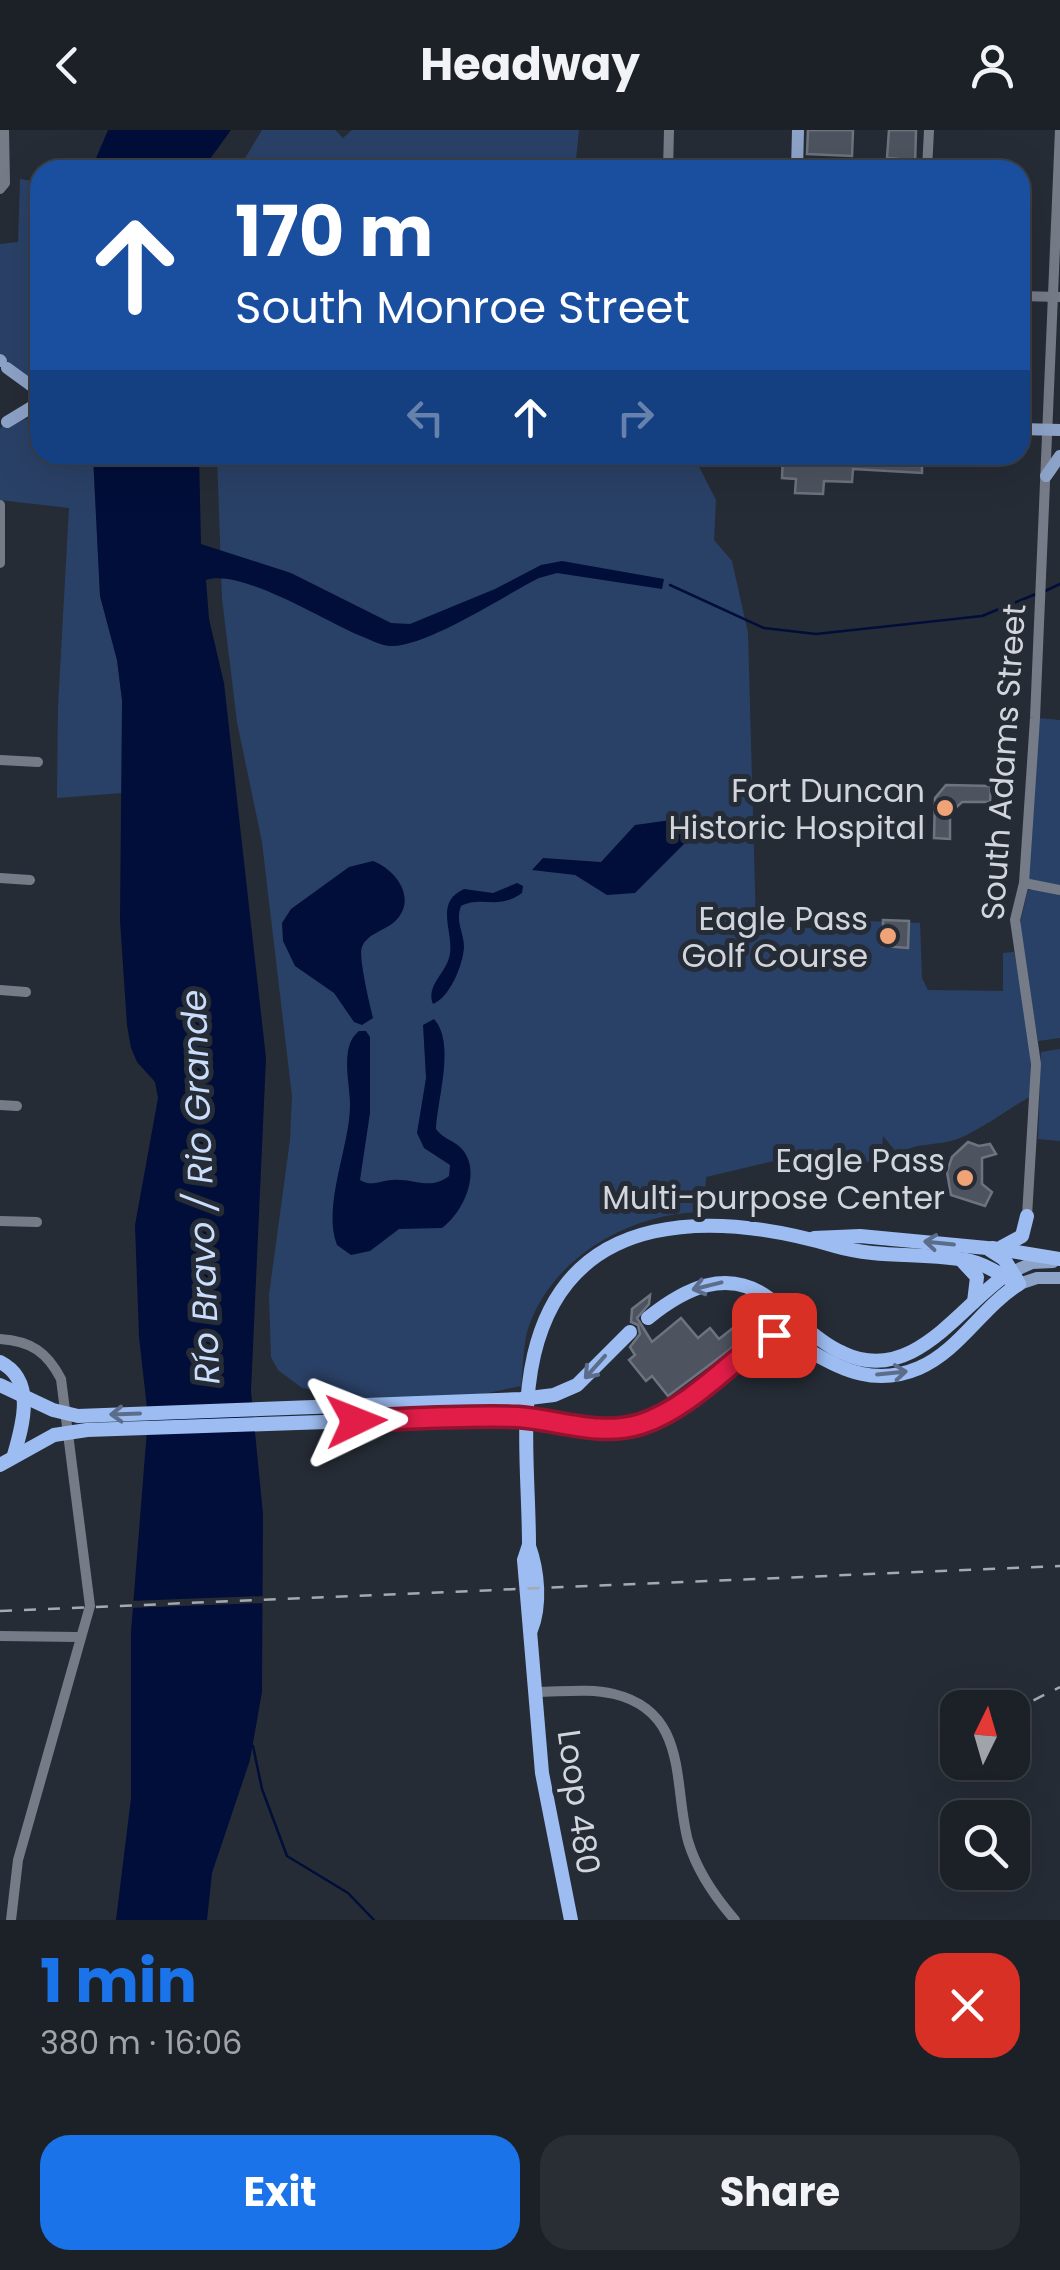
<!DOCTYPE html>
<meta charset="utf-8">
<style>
:root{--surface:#1c2128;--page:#292e34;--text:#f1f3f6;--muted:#a0a3a8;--line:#3a3e45;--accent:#1a73e8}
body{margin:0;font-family:Poppins,sans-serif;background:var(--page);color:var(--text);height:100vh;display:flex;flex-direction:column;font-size:38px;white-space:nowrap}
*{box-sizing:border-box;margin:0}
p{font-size:32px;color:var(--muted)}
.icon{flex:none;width:55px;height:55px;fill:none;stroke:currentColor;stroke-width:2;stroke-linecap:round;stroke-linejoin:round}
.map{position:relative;height:1790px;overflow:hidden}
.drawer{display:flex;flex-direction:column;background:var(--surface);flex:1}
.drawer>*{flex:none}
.hud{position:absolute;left:30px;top:30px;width:1000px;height:305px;border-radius:30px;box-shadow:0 10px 40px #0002,0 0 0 2px var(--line);background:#1a4fa0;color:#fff;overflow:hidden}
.needle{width:65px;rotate:5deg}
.fabs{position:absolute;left:940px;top:1560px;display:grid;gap:20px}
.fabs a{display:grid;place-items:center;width:90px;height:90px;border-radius:20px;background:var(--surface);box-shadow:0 10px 40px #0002,0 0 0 2px var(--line);font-size:50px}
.pin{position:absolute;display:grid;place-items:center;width:85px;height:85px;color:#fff;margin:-42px;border-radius:20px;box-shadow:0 5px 15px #0006}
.me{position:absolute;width:110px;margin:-55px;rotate:88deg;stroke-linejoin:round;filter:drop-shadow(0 0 8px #0008)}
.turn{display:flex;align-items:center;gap:35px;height:210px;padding:0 40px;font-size:45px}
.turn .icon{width:130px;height:130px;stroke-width:2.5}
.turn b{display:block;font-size:70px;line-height:85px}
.lanes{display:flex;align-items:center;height:95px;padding:0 40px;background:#0003;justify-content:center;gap:50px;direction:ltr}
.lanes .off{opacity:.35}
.round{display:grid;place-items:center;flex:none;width:105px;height:105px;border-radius:30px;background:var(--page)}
.overview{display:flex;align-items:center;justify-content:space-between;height:170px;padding:0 40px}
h1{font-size:60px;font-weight:700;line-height:75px;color:var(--accent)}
.button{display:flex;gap:20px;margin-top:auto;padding:20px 40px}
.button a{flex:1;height:115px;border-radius:30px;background:var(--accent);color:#fff;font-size:40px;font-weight:700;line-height:115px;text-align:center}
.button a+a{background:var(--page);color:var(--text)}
header{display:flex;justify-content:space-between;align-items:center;height:130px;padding:0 40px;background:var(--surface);font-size:45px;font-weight:700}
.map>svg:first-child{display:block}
</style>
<header><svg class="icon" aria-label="back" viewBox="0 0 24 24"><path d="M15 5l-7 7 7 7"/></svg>Headway<svg class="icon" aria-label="person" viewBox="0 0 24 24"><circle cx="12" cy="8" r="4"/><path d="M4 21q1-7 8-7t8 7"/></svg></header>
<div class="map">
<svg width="1060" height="1790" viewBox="0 0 1060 1790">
<rect width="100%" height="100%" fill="#262c36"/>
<!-- green -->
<g fill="#2a4167">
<polygon points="262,0 335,0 343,8 352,0 579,0 575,40 238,40"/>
<polygon points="20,49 40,52 40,265 0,231 0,114 18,112"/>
<polygon points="40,286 40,325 93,325 100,466 117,530 122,570 122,663 57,668 58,577 69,378 0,370 0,299 3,294"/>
<path d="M217 325H693L716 370 714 410 732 431 748 503 756 796 839 799 840 790 920 793 922 848 928 860 1003 861V823L1014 822 1030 906 1031 966C1008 979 985 997 960 1008 938 1017 918 1011 898 1024L883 1006 881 1032 782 1029 706 1047 704 1082C631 1082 549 1128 527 1202 523 1219 523 1239 521 1256L474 1266 370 1269 302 1258 278 1240 271 1227 269 1165 290 1010 292 966 262 712 237 592 222 468Z"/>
<polygon points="1038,588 1060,590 1060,756 1027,750"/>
<polygon points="1049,758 1060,760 1060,908 1038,911 1019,797 1028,760"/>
<polygon points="1060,919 1060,1011 1038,1009 1041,922"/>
</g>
<!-- water -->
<g fill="#000e39">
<polygon points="108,0 231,0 202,40 91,40"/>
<path d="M93 325H199L201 414 291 443 391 493 410 494 495 459 541 435 562 431 664 449 662 459 557 443 539 448C503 466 430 515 392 516 380 516 367 508 356 504 322 489 239 438 206 450L209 489 224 553 266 928 251 1261 263 1384 262 1562 250 1630 212 1743 207 1790H116L131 1668V1502L148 1287 139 1207 135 1095 158 968 155 952 137 932 131 918 127 895 120 791 122 570 117 530 100 466Z"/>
<polygon points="671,690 686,699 687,711 635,763 607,765 575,745 532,740 543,728 601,732 635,695"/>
<path d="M373 731C397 740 419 771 393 793 383 801 367 804 362 817 358 827 370 875 373 888L362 895 354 892 334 863 295 836 283 811 282 793 291 779 349 737Z"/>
<path d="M517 753 523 756 522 763C497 781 483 765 461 776 455 792 464 802 464 817 463 836 449 868 433 874 426 858 442 846 448 831 458 806 431 774 464 759L493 763Z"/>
<path d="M434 889C456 913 437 970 436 999 443 1009 453 1010 461 1018 483 1041 463 1083 442 1098L399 1099 370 1121 351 1125 337 1115C322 1076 350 1016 350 975 350 957 345 940 348 921 350 912 352 907 359 901H366L370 907V983L360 1050C371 1057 379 1051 392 1050 413 1048 430 1061 449 1046L450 1035 424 1018 417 1003 426 948 423 895Z"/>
</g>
<!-- pier -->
<polygon fill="#262c36" points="266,1466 265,1473 128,1478 129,1471"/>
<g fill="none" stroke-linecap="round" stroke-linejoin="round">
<!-- stream -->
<g stroke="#000e39" stroke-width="2.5">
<polyline points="670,455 764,498 816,504 982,486 1036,464"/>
<polyline points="1043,462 1060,454"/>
<polyline points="253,1616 262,1659 287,1726 348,1763 374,1790"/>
</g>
</g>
<!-- building -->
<g fill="#4d545f" stroke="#6d747f" stroke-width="2.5">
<polygon points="808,0 853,0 852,26 807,24"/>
<polygon points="889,0 916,0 915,36 898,35 898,29 887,28"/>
<polygon points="783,325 922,325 922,343 853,339 852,352 824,351 823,364 795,363 796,349 782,348"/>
<polygon points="946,655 991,656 990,672 962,672 950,683 950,709 934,708 935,668"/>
<polygon points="883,790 909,791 908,818 883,816"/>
<polygon points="968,1012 979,1016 990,1014 996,1024 982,1028 982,1054 992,1062 985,1076 951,1065 947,1042 952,1027"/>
<polygon points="650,1165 649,1174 637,1188 652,1212 681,1188 698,1208 710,1198 719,1209 738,1194 748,1206 668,1266 652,1246 646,1251 629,1230 635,1225 630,1217 640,1204 638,1195 631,1192 632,1179"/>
</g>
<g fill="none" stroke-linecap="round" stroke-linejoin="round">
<!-- minor -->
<g stroke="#757c88" stroke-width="10">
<polyline points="668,40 669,0"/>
<polyline points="927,40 929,0"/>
<polyline points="0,59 5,53 4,0"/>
<polyline points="1020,166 1059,167"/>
<polyline points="0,375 0,433"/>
<polyline points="0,630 38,632"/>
<polyline points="0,748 30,750"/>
<polyline points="1024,753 1060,760"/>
<polyline points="0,860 26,862"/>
<polyline points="0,975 17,976"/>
<polyline points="1027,1086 1036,934 1015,790 1024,753 1035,588 1060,0"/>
<polyline points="0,1091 37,1092"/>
<path d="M0 1209C31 1211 47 1222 61 1249L90 1476 18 1730 11 1790"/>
<polyline points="0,1506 78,1507"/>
<path d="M536 1562C561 1562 589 1558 614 1564 689 1582 673 1655 688 1711 697 1741 714 1766 735 1790"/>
</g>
<!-- major -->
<g stroke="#8da3c8" stroke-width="12">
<polyline points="797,40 798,0"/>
<polyline points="0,230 1,231"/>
<polyline points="7,238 40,262"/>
<polyline points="7,292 40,272"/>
<polyline points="1020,299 1060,300"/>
<polyline points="1046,346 1060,326"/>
<polyline points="1012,1142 1032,1133 1053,1132"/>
<polyline points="1019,1154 1037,1148 1060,1148"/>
</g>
<!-- highway -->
<g stroke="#9dbdf2" stroke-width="14">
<polyline points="814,1108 860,1106 987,1118 1004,1129 1017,1150"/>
<polyline points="1002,1117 1022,1106 1027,1086"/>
<polyline points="992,1118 1060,1129"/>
<polyline points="963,1132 977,1147 974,1172"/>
<path d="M780 1177C800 1192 820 1213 843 1223 912 1256 959 1177 1007 1144"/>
<path d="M648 1188C685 1158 728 1137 770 1169"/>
<path d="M0 1232C36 1250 23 1294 14 1325"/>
<polyline points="0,1255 53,1280 78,1286 521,1269 554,1265 577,1255 630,1202"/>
<path d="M0 1335 54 1305 87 1300 473 1287 555 1290 602 1300 624 1298 663 1283 761 1210C803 1196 844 1270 919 1238 959 1221 982 1177 1019 1154"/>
<path d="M529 1416C538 1441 541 1475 531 1500"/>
<path d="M571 1790 542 1643 524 1430 529 1415C529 1354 520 1285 534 1225 569 1075 718 1082 835 1116 879 1129 926 1122 971 1131 989 1135 1003 1147 1019 1154"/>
</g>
<!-- rail -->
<g stroke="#a5aab1" stroke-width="2.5" stroke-dasharray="12 12" stroke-linecap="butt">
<polyline points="0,1481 1060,1436"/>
<polyline points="1012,1581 1060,1557"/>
</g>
</g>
<!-- one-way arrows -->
<defs><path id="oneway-shaft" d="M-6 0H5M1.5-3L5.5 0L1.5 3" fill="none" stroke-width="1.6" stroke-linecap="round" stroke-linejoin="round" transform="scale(2.5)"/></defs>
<g stroke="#5c6d8b">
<use href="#oneway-shaft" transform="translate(939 1113) rotate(-174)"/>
<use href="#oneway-shaft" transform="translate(707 1156) rotate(166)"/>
<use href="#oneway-shaft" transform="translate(595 1237) rotate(132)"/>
<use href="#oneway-shaft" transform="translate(892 1243) rotate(-6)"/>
<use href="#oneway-shaft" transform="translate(125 1284) rotate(178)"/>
</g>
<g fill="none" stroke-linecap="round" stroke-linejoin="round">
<!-- route casing -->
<g stroke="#92132f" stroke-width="25">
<path id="route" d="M356 1291C410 1289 464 1285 518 1287 560 1290 599 1307 641 1294 685 1280 725 1238 761 1210L774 1205"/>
</g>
<!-- route -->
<use href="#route" stroke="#e11d48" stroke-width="18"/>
</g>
<!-- markers -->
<g fill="#efa377" stroke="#262c36" stroke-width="4">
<circle cx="945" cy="678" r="10"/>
<circle cx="888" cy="806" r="10"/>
<circle cx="965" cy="1048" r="10"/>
</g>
<g text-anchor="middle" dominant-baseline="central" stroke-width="10" stroke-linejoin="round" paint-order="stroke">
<!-- street labels -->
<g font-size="32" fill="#d2d6dc" stroke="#262c36">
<text transform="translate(1003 632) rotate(-86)">South Adams Street</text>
<text transform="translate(579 1672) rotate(82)">Loop 480</text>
</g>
<!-- poi labels -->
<g font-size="32" fill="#d2d6dc" stroke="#262c36" text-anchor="end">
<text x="925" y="660">Fort Duncan<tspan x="925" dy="37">Historic Hospital</tspan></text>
<text x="868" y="788">Eagle Pass<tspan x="868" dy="37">Golf Course</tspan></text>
<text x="945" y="1030">Eagle Pass<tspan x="945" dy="37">Multi-purpose Center</tspan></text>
</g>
<!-- water labels -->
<g font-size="35" font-style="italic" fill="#caddfc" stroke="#262c36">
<text transform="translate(200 1057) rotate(-92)">Río Bravo / Rio Grande</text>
</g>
</g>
</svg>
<div class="fabs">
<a><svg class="needle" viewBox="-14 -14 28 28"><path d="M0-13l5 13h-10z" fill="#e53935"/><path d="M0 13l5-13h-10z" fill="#a0a3a8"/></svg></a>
<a><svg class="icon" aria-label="search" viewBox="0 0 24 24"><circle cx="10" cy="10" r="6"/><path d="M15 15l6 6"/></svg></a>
</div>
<div class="pin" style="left:774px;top:1205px;background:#d93025"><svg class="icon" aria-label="arrive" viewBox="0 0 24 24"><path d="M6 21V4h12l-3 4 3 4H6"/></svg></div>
<svg class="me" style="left:356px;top:1291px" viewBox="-20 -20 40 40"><path d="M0-17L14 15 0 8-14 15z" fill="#e11d48" stroke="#fff" stroke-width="4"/></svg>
<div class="hud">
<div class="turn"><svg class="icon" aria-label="ahead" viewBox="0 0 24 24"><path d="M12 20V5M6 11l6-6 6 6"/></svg><div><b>170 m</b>South Monroe Street</div></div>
<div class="lanes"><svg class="icon off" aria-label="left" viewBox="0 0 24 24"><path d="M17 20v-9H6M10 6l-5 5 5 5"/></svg><svg class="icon" aria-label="ahead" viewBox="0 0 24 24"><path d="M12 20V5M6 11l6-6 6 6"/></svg><svg class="icon off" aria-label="right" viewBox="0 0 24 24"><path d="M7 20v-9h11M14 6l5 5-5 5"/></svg></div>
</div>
</div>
<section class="drawer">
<div class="overview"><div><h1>1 min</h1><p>380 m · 16:06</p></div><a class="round" style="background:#d93025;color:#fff"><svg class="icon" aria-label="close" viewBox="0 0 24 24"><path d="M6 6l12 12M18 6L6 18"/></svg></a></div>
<div class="button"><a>Exit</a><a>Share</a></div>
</section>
